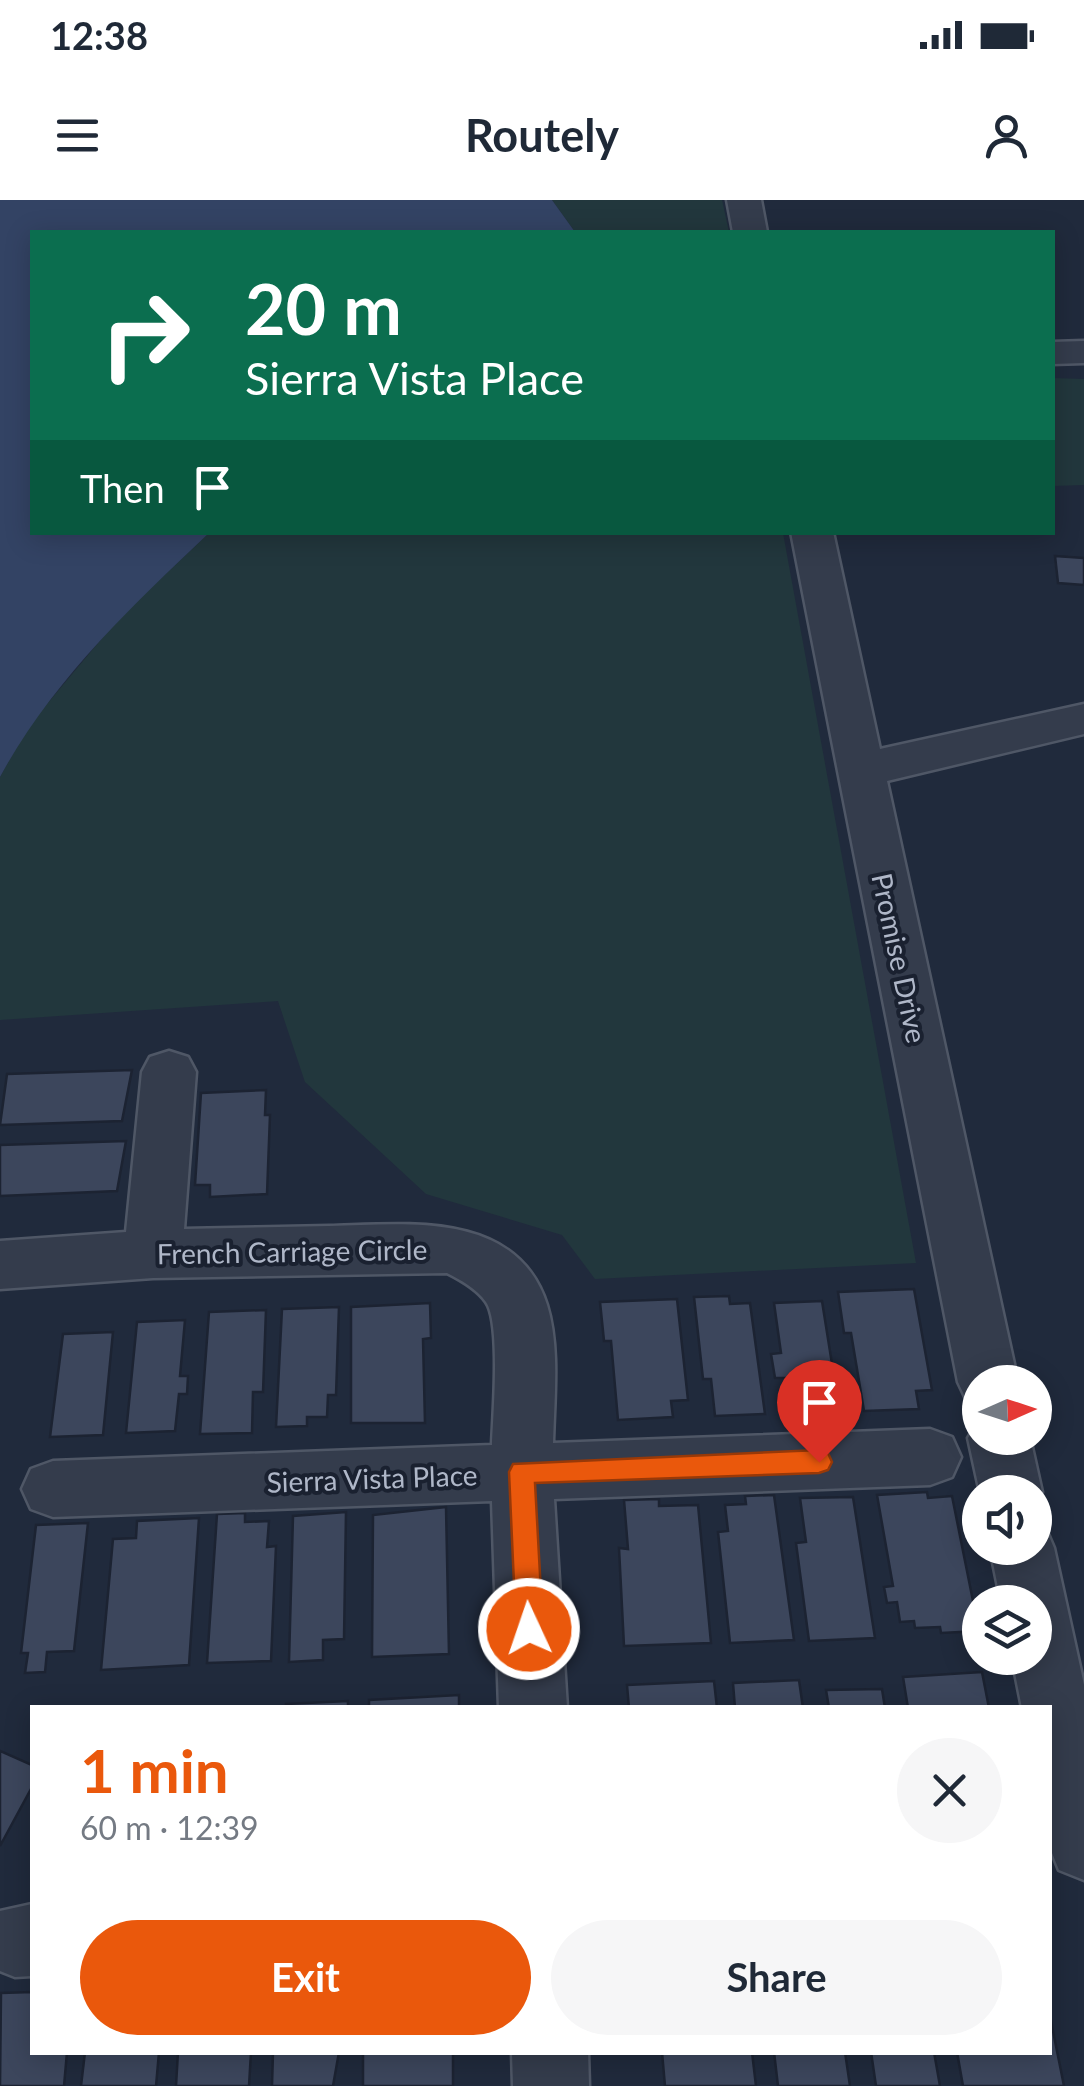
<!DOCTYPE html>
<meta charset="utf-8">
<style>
:root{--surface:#fff;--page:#f6f6f7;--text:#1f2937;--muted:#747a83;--accent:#ea580c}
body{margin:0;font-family:Lato,sans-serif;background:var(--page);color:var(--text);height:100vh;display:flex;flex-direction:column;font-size:38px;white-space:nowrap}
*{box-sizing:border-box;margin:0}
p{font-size:32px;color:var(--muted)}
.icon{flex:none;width:55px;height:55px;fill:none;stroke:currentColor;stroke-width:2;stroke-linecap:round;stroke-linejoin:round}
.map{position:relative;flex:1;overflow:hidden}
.sheet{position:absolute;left:30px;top:1505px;width:1022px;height:350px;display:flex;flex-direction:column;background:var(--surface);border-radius:0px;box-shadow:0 5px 25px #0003}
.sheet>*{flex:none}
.top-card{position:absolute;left:30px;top:30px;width:1025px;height:305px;border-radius:0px;box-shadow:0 5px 25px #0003;background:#0b6e4f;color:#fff;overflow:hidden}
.needle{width:65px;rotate:87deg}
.buttons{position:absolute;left:962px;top:1165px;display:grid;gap:20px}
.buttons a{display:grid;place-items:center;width:90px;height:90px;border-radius:50%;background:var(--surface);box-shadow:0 5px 25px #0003;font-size:50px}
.pin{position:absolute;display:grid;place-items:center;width:85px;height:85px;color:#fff;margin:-102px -42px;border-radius:50% 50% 50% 0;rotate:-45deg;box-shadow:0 0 10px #0007}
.pin .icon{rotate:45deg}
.me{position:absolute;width:110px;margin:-55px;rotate:357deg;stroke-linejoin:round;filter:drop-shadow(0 0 8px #0008)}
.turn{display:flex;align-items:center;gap:35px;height:210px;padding:0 50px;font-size:45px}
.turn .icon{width:130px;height:130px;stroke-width:2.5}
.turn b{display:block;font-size:70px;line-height:85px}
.then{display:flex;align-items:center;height:95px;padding:0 50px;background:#0003;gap:20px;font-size:38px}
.round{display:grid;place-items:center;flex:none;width:105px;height:105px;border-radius:52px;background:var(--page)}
.head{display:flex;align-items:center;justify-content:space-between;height:170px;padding:0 50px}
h1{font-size:60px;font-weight:700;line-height:75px;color:var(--accent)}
.cta{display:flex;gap:20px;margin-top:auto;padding:20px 50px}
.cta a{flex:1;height:115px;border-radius:60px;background:var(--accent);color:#fff;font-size:40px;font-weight:700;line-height:115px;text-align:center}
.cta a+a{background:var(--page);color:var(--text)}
.status{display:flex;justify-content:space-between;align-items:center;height:70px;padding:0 50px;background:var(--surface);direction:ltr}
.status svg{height:28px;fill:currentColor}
header{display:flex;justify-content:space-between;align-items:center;height:130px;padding:0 50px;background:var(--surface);font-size:45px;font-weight:700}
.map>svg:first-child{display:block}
</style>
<div class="status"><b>12:38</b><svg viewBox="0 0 49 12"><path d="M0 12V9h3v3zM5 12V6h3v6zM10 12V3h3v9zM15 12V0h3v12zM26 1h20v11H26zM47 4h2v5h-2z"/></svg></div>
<header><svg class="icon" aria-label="menu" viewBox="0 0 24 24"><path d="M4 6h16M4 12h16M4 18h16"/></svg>Routely<svg class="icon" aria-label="person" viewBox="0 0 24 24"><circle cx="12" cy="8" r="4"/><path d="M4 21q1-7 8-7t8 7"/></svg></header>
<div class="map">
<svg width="1084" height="1886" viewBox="0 0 1084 1886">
<rect width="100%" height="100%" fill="#202a3c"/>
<!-- green -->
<g fill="#22373d">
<polygon points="552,0 722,0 729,32 575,32"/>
<polygon points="1052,178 1084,179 1084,285 1053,286"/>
<polygon points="209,333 783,333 916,1063 595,1079 562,1035 426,994 305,882 278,801 0,820 0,577 27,528 119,418"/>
</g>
<!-- water -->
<path fill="#334364" d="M0 0H552L575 32H32V332L209 333C131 407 52 481 0 577Z"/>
<!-- building -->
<g fill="#3c465c" stroke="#1c2332" stroke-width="2.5">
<polygon points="1055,356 1084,358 1084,385 1058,383"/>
<polygon points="132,870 122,921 0,925 7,874"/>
<polygon points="266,890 265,915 270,915 267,994 210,997 210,985 195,985 201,893"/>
<polygon points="126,941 117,991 0,996 0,945"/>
<polygon points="914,1089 932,1190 916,1191 919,1209 864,1211 851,1133 844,1133 838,1092"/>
<polygon points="729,1096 730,1104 750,1103 765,1214 715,1216 711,1179 703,1179 694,1097"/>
<polygon points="677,1099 688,1200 671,1201 673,1217 618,1220 611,1141 604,1141 600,1102"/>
<polygon points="822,1101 839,1208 790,1210 785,1178 775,1178 771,1154 781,1153 774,1103"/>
<polygon points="430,1103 431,1138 423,1139 425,1223 351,1223 351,1107"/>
<polygon points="339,1107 336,1195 328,1195 327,1217 307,1217 307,1226 276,1227 282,1109"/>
<polygon points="266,1110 263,1192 253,1192 252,1233 200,1234 209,1112"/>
<polygon points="185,1120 180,1176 188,1176 187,1194 179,1194 175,1231 126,1233 137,1122"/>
<polygon points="113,1132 103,1235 50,1237 63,1134"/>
<polygon points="927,1292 928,1298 952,1296 979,1431 941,1433 940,1427 915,1428 914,1421 900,1422 897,1402 887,1403 884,1387 893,1386 877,1295"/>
<polygon points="774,1295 794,1440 730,1443 718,1332 728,1331 725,1305 746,1304 745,1296"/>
<polygon points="853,1297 875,1438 809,1441 796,1343 806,1342 800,1298"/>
<polygon points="659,1299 659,1306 698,1305 711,1443 624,1446 619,1348 628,1349 624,1300"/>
<polygon points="446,1307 449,1454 372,1457 373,1315"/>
<polygon points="346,1312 344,1439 323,1440 323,1460 289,1462 293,1316"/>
<polygon points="245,1313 245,1322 269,1321 267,1347 276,1346 271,1461 207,1463 217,1314"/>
<polygon points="199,1318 189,1465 101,1470 113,1339 136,1338 137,1321"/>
<polygon points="88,1323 74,1451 47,1452 45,1472 25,1473 28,1453 21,1453 36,1325"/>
<polygon points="982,1472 989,1508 908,1508 903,1477"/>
<polygon points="799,1480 803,1508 735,1508 733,1483"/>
<polygon points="714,1481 717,1508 629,1508 627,1485"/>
<polygon points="882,1489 885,1508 829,1508 826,1490"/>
<polygon points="459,1495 459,1508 369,1508 369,1500"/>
<polygon points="348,1501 348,1508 286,1508 286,1504"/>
<polygon points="0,1551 32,1565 32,1587 0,1646"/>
<polygon points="32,1792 32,1852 67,1852 64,1886 0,1886 1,1793"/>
<polygon points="1050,1816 1064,1886 963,1886 957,1852 1050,1852"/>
<polygon points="85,1852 159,1852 156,1886 81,1886"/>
<polygon points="178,1852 251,1852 249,1886 176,1886"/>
<polygon points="273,1852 339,1852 333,1886 272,1886"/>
<rect x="363" y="1852" width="90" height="34"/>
<polygon points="662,1852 752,1852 756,1886 665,1886"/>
<polygon points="774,1852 845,1852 850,1886 778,1886"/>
<polygon points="871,1852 934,1852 940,1886 876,1886"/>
</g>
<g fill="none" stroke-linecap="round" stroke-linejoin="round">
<!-- minor casing -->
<g stroke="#4f5766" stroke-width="5">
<g id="minor">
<polygon points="727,0 761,0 767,32 733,32"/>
<polygon points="1084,141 1084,163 1052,164 1052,142"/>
<polygon points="791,332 833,332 880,549 1084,504 1084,534 887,581 1018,1182 980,1182 980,1205 967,1201 958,1182"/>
<path d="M169 851 188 857 196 872 184 1029C232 1028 281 1027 329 1026 407 1024 517 1010 547 1105 560 1147 554 1199 553 1243L930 1229 952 1237 961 1257 952 1277 930 1285 554 1299 567 1508H499L492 1301 53 1317 31 1309 22 1289 31 1269 53 1261 492 1245C493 1216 501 1123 486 1102 477 1089 461 1080 447 1073L153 1078 0 1089V1041L126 1032 142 872 150 857Z"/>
<polygon points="980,1218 980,1238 1030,1238 1042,1292 1035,1308 1035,1292 980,1293 968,1238"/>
<polygon points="1035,1323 1045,1327 1054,1348 1084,1485 1084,1680 1059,1670 1050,1648 1050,1508 1022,1508 1012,1458 1035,1458 1035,1402 1001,1402 990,1348 1035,1348"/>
<polygon points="32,1704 32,1776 15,1777 0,1771 0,1711"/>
<polygon points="512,1852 588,1852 589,1886 513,1886"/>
</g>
</g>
<!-- minor -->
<use href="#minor" fill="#343c4c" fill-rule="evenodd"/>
</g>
<!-- route -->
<polygon fill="#ea580c" stroke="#983908" stroke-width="2.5" points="819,1250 828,1253 832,1262 828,1270 819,1273 535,1283 543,1429 539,1438 529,1442 520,1438 516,1429 509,1272 513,1264"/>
<g text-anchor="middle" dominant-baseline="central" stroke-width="8" stroke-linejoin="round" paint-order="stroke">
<!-- street labels -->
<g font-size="28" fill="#afb7c8" stroke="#1a2130">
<text transform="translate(900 758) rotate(78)">Promise Drive</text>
<text transform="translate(292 1051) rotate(-1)">French Carriage Circle</text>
<text transform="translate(372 1278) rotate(-2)">Sierra Vista Place</text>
</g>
</g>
</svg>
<div class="buttons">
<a><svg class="needle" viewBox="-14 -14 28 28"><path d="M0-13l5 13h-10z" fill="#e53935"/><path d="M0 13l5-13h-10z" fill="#747a83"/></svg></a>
<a><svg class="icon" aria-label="sound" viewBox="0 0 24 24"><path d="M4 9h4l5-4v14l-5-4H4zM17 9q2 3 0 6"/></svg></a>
<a><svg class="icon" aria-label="layers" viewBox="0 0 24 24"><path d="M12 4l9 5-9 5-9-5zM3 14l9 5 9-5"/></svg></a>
</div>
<div class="pin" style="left:819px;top:1262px;background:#d93025"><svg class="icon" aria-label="arrive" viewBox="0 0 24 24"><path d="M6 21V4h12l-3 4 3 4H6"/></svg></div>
<svg class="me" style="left:529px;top:1429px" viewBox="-20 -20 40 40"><circle r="17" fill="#ea580c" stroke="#fff" stroke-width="3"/><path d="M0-11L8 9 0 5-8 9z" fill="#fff"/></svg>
<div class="top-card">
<div class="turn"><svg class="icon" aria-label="right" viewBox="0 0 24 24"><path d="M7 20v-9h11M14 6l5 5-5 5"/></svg><div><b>20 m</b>Sierra Vista Place</div></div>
<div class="then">Then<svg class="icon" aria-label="arrive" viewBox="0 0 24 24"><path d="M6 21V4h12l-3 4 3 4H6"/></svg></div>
</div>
<section class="sheet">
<div class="head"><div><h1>1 min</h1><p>60 m · 12:39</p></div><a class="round"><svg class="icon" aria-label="close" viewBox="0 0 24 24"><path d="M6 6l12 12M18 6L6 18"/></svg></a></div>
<div class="cta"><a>Exit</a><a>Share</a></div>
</section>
</div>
